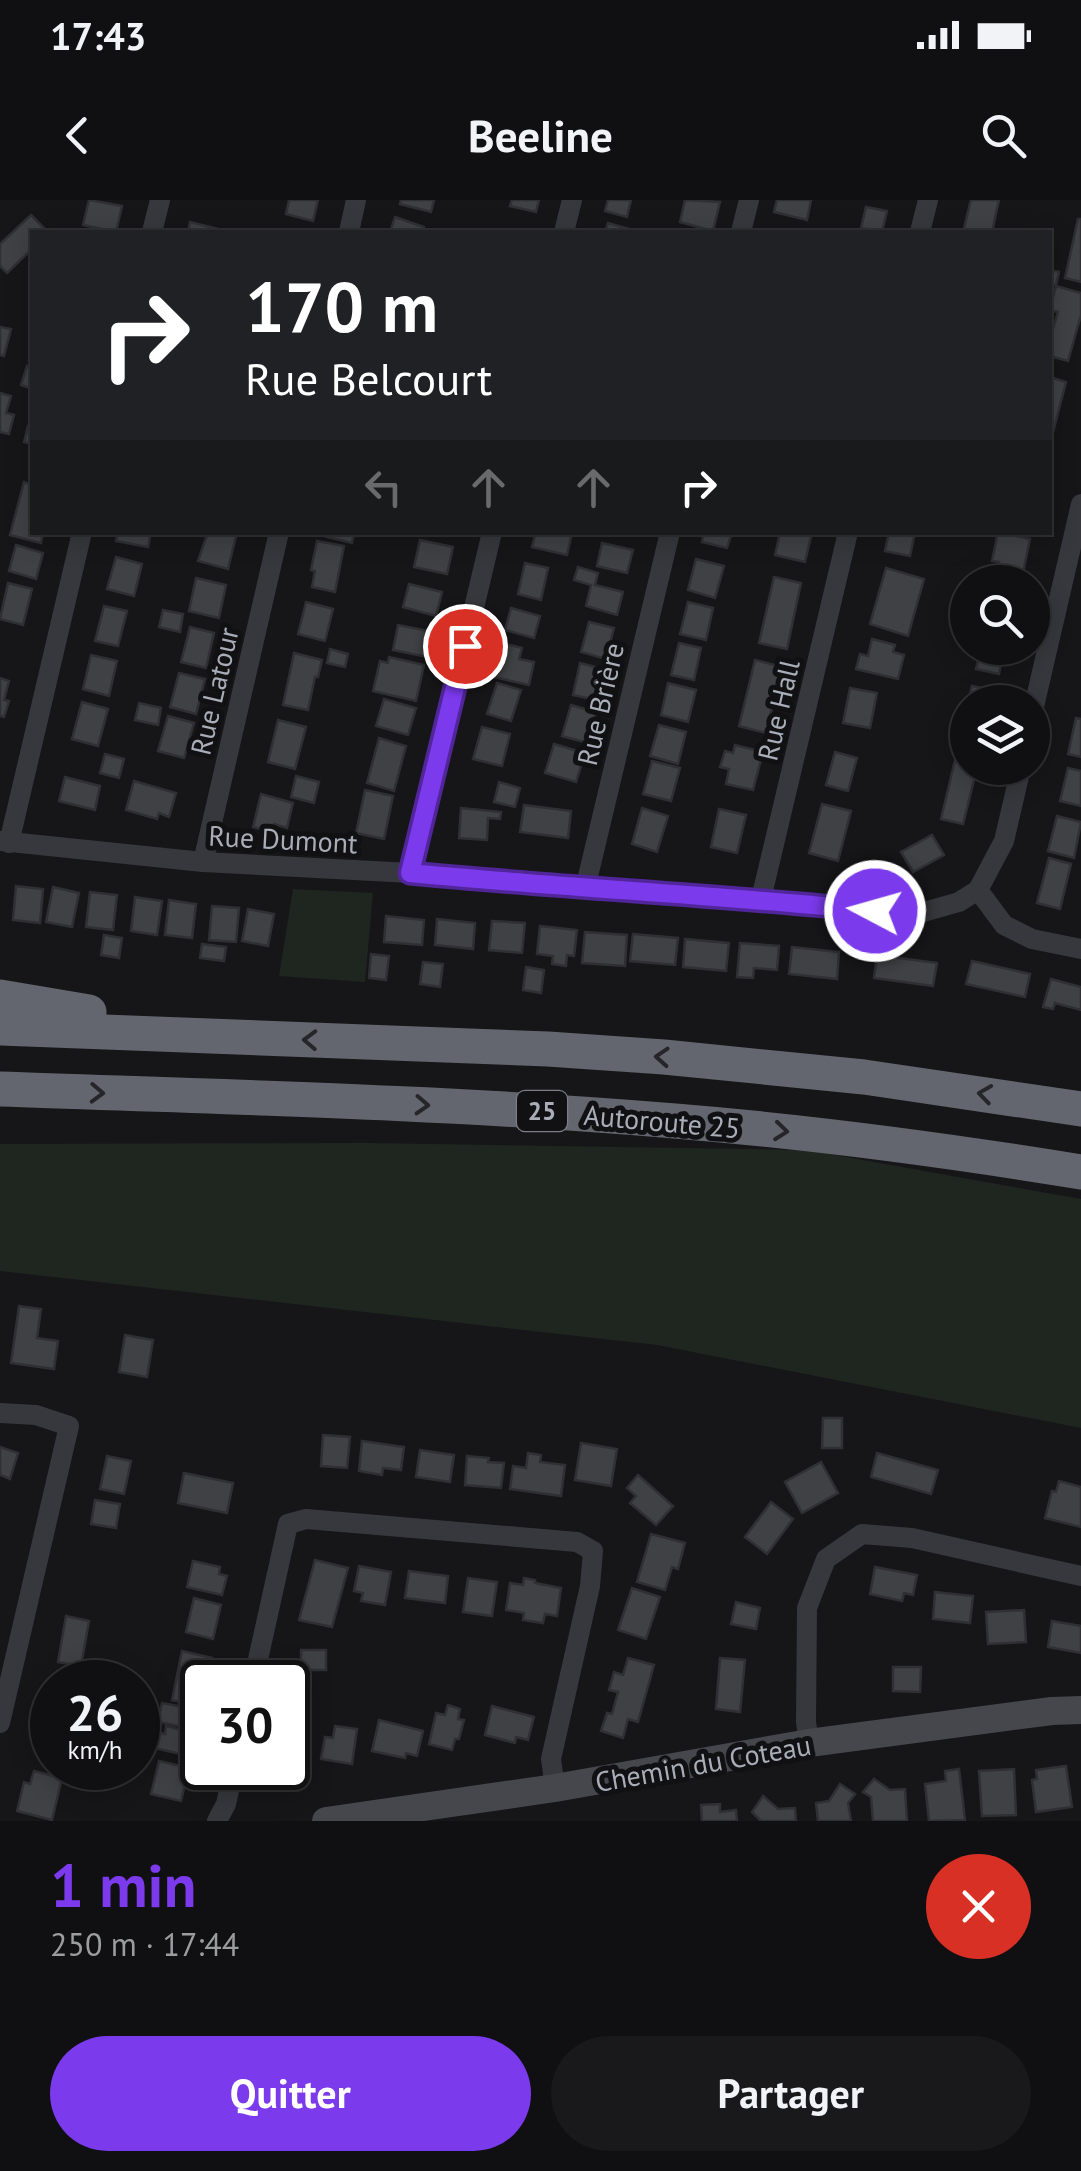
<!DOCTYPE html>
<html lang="fr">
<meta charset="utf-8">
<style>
:root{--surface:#101012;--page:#19191b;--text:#f1f3f6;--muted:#9c9d9f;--line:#303032;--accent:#7c3aed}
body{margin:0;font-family:"PT Sans",sans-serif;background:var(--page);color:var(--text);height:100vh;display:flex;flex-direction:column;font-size:38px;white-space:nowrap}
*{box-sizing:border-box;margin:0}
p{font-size:32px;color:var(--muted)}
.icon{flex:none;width:55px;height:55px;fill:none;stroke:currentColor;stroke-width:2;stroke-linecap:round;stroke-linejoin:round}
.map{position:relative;height:1621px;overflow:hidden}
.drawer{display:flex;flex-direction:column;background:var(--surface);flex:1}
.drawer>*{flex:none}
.hud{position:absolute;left:30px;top:30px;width:1022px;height:305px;border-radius:0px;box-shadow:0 5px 25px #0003,0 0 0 2px var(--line);background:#202124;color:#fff;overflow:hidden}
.fabs{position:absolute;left:950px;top:365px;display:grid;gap:20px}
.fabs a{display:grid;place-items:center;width:100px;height:100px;border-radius:50%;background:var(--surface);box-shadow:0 5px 25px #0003,0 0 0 2px var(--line);font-size:50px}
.speed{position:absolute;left:30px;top:1460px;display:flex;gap:20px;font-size:50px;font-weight:700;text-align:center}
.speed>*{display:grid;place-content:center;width:130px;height:130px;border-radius:50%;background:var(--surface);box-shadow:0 5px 25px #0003,0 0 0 2px var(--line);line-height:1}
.speed small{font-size:25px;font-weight:400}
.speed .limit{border:5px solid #111;border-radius:15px;background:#fff;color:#111}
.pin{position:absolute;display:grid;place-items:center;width:85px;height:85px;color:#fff;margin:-42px;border:5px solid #fff;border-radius:50%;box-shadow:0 2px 10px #0007}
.me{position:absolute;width:110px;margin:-55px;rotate:276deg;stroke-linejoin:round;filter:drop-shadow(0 0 8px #0008)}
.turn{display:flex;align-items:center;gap:35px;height:210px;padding:0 50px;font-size:45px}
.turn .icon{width:130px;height:130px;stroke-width:2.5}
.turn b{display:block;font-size:70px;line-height:85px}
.lanes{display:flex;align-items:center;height:95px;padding:0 50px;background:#0003;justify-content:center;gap:50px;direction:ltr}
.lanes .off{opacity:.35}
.round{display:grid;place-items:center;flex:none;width:105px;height:105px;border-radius:52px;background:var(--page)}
.headline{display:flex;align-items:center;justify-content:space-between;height:170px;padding:0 50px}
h1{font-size:60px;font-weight:700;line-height:75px;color:var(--accent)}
.cta{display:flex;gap:20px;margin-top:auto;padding:20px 50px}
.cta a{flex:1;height:115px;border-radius:60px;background:var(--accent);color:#fff;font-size:40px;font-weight:700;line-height:115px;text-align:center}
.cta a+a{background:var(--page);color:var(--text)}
.status{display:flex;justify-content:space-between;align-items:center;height:70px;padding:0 50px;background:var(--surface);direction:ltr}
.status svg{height:28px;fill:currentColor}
header{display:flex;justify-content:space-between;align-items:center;height:130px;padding:0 50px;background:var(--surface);font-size:45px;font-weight:700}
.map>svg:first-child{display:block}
</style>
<div class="status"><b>17:43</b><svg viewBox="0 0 49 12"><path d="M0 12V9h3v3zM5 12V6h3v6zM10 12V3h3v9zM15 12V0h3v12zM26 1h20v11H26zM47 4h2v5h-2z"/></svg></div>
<header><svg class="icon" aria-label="back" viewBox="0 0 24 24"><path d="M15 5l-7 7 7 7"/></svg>Beeline<svg class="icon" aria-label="search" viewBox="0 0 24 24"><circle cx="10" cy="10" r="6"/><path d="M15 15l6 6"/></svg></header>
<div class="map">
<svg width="1081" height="1621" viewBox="0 0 1081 1621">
<rect width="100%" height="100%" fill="#161618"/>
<!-- green -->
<g fill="#1e261f">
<polygon points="293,689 373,693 365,782 279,776"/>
<polygon points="368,943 807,950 1081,999 1081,1228 657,1145 0,1071 0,944"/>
</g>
<!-- building -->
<g fill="#404145" stroke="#303034" stroke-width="2.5">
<polygon points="89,0 122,6 116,32 83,25"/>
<polygon points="289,0 318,0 313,21 286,14"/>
<polygon points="401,0 434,0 431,12 400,4"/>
<polygon points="512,0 539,0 536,12 510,6"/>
<polygon points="608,0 631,0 627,17 605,11"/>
<polygon points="685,0 720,2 713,31 680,22"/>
<polygon points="777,0 811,0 807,20 774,12"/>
<polygon points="971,0 999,0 992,32 963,32"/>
<polygon points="866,7 887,11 882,32 861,28"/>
<polygon points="31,15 48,32 32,32 32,49 7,73 0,66 0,44"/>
<polygon points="395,17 424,27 422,32 390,32"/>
<polygon points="1078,19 1081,19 1081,82 1065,78"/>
<polygon points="190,22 218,29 217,32 188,32"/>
<polygon points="608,23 633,30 632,32 605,32"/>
<polygon points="1050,70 1059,72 1056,85 1050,84"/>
<polygon points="1056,86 1081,93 1081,115 1068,161 1050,156 1050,140 1058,112 1050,110"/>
<polygon points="0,127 11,129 4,156 0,155"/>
<polygon points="27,166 32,168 32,189 21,185"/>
<polygon points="1050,177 1066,182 1051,240 1050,240"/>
<polygon points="0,193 11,196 6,213 14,215 9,234 0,232"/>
<polygon points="28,226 32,227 32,244 24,242"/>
<polygon points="24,282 32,285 32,332 43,332 41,343 10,335"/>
<polygon points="118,332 151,332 148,347 116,341"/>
<polygon points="208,332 222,332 236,336 228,369 198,361"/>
<polygon points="325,332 354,332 352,343 324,336"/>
<polygon points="536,332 572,332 567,355 532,347"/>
<polygon points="704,332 732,332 727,348 702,342"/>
<polygon points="780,332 812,332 805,362 775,355"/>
<polygon points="889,332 915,332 910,356 885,351"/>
<polygon points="998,332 1030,339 1021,382 994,382 999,362 992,361"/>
<polygon points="420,340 453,347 447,374 414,367"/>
<polygon points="317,341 344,346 335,392 312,387 315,371 311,370"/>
<polygon points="602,343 633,350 627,373 597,366"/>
<polygon points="16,345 43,353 36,379 9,371"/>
<polygon points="116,357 142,364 134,396 107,389"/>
<polygon points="696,359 724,366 715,398 688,390"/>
<polygon points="525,363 548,368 541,400 518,394"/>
<polygon points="578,367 598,373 595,385 623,392 617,415 586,406 591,385 574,380"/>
<polygon points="886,368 924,379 908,436 870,424"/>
<polygon points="774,377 801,383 787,449 759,443"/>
<polygon points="196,378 226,385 219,418 189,411"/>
<polygon points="8,383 32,389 23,425 0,419"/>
<polygon points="409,384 442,392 436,416 403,407"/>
<polygon points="306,402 333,409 325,441 298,434"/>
<polygon points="688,402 713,408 706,440 680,434"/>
<polygon points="104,406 127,411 118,446 95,441"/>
<polygon points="511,408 540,416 534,438 505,430"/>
<polygon points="163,410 183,414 180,432 159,427"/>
<polygon points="589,422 614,428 606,459 581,452"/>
<polygon points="398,425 433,432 428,457 393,450"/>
<polygon points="190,427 214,433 206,468 181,462"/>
<polygon points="872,439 895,445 893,452 904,455 898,479 856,469 860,454 868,456"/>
<polygon points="502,443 522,448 519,459 534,462 529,485 494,477"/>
<polygon points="679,443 701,448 694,480 671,475"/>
<polygon points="981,448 1004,448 999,474 976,469"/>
<polygon points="330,449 348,454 345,467 327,463"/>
<polygon points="294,453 322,460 318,477 315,477 308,510 283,505"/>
<polygon points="91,455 117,461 109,496 83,489"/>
<polygon points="389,457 424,465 416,501 373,491 380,461 388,463"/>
<polygon points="755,460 782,467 766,533 739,526"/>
<polygon points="580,463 603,469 596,500 573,495"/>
<polygon points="179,473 205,479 196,514 170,507"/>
<polygon points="0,478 9,481 4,500 9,501 4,517 0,516"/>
<polygon points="497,483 521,490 511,521 487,514"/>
<polygon points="668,483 696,490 688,522 661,515"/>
<polygon points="972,486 994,490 992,502 968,502"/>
<polygon points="850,488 877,493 870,528 843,523"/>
<polygon points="384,499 416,508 408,535 376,526"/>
<polygon points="82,502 108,509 98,546 72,539"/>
<polygon points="139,503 161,508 158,525 135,520"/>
<polygon points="571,505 596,512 588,543 562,536"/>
<polygon points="968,506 968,546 959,544"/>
<polygon points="168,516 194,523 184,558 158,551"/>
<polygon points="1076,518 1081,519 1081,557 1068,554"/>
<polygon points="278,520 306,527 295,569 268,562"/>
<polygon points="659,525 686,532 678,564 650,556"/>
<polygon points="482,527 510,534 502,566 473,559"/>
<polygon points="379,538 406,546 394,591 367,583"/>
<polygon points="554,544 585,553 576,582 545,573"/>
<polygon points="735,545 763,552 753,590 726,584 729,569 720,567 725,551 733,553"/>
<polygon points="835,552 857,558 848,591 826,585"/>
<polygon points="105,554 124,559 119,578 100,573"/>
<polygon points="955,560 968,563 968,568 977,568 963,624 941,619"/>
<polygon points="652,561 680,568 671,601 643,594"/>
<polygon points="1068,568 1081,571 1081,606 1060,601"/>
<polygon points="296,576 319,582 314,603 291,597"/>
<polygon points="65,577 100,586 95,610 59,601"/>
<polygon points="134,581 176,593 169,617 159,613 157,619 126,610"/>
<polygon points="499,582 520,588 515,607 494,602"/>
<polygon points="365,590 393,596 384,639 356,633"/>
<polygon points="261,594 293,603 287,628 274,624 272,632 253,627"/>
<polygon points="822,604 851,611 838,661 809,653"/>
<polygon points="524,605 571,611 568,638 520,632"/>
<polygon points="461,608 501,612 500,619 488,618 487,640 459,638"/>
<polygon points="642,608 668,616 657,652 632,644"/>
<polygon points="719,609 746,615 737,653 711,647"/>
<polygon points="1057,616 1081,622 1074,658 1048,651"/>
<polygon points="932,635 944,655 913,672 901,652"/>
<polygon points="1049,658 1071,664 1060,709 1037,703"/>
<polygon points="16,686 43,689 40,723 13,720"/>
<polygon points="53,687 79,693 72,727 46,722"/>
<polygon points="90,692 117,695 113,730 86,727"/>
<polygon points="135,697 162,701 157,735 131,731"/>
<polygon points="169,700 196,704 192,738 165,735"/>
<polygon points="212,706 239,708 236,742 209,740"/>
<polygon points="248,709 274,714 268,746 242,741"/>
<polygon points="386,716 424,720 422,745 384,742"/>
<polygon points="437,719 475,723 473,749 435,745"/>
<polygon points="492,721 525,723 522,753 489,750"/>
<polygon points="540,726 577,730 574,756 567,755 566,766 552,764 553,756 537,754"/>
<polygon points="585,732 627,735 625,766 582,763"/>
<polygon points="633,734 678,738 675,765 630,761"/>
<polygon points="104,735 122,738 119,758 101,755"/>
<polygon points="685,739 729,743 726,771 683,767"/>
<polygon points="740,743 779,746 777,770 754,768 753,778 737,777"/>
<polygon points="202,744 226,747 224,761 200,758"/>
<polygon points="792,747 839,752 837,779 789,774"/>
<polygon points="371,754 389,756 386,780 369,778"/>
<polygon points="877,755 937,763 933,786 874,778"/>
<polygon points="972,761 1030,774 1025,797 966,784"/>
<polygon points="423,762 443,764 440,787 420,784"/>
<polygon points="526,767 544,770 541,793 523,790"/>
<polygon points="1051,779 1081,787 1081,810 1055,803 1053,809 1043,807"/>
<polygon points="19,1106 41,1109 37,1138 58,1141 54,1169 11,1163"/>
<polygon points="125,1135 153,1140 147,1177 119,1172"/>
<polygon points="823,1218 842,1218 842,1248 822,1248"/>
<polygon points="323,1235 350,1237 347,1268 321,1266"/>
<polygon points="362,1241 404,1247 401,1270 383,1268 382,1275 359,1271"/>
<polygon points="581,1243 617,1249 611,1286 575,1280"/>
<polygon points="0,1247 18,1253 10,1279 0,1275"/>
<polygon points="420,1250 454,1255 450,1282 416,1277"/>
<polygon points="528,1253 541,1255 540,1262 565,1265 561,1296 510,1289 513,1266 526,1268"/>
<polygon points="877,1253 938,1270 931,1294 871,1277"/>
<polygon points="107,1256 131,1261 124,1294 100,1289"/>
<polygon points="467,1256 489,1258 488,1262 504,1263 501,1288 465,1285"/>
<polygon points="821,1262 838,1293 802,1313 785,1282"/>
<polygon points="184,1273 233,1283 227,1313 178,1303"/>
<polygon points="638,1275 673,1306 656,1325 630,1303 636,1296 627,1288"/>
<polygon points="1059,1281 1081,1287 1081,1327 1045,1318 1052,1291 1056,1292"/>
<polygon points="95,1300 120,1304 116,1328 91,1324"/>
<polygon points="771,1302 793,1319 767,1354 745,1337"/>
<polygon points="651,1334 685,1343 678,1369 672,1367 665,1390 637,1382"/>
<polygon points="315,1360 348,1368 332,1427 299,1420"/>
<polygon points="193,1361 220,1367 219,1374 227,1376 222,1395 187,1387"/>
<polygon points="359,1366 391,1372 385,1405 361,1401 363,1393 354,1391"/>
<polygon points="875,1367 917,1375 913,1395 904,1393 902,1401 870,1394"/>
<polygon points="409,1371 448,1376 445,1403 405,1398"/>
<polygon points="468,1378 497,1382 492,1416 463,1412"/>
<polygon points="524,1378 535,1380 535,1383 561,1388 557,1416 545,1414 543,1423 523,1420 524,1413 506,1410 510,1383 523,1385"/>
<polygon points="632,1388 660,1397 646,1439 618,1430"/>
<polygon points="935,1392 973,1396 970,1423 933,1419"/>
<polygon points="194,1398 221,1405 213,1439 186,1432"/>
<polygon points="736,1402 760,1408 756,1429 731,1424"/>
<polygon points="1024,1410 1026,1442 988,1444 986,1412"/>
<polygon points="66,1416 89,1421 81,1466 58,1462"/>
<polygon points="1052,1421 1081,1426 1081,1453 1048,1447"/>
<rect x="301" y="1450" width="25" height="20"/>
<polygon points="182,1451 212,1458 206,1482 202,1482 202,1487 199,1486 194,1505 172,1500"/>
<polygon points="628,1458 654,1465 638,1522 628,1519 623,1538 601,1531 607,1513 612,1514 618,1492 609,1490 614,1472 623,1475"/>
<polygon points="720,1458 745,1460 740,1512 716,1509"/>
<polygon points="893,1467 921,1467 920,1492 893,1491"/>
<polygon points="48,1481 55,1482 52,1482 52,1534 37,1531"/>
<polygon points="162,1503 188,1508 184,1527 158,1522"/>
<polygon points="448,1505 460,1509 458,1519 464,1520 459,1539 455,1539 452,1550 429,1544 436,1513 445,1515"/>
<polygon points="492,1506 534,1517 528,1540 516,1537 515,1543 485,1535"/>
<polygon points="379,1520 423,1531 417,1556 406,1553 405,1558 372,1551"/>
<polygon points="166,1526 185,1531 184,1538 194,1540 190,1556 145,1546 148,1530 165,1534"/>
<polygon points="335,1526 357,1529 352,1564 321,1559 325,1537 333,1538"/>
<polygon points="288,1537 310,1543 303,1572 288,1569 291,1560 288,1559"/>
<polygon points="159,1561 189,1568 181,1601 151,1594"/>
<polygon points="1066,1566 1072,1607 1036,1612 1032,1580 1037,1579 1036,1570"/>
<polygon points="959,1569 965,1620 929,1621 925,1584 946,1581 945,1571"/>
<polygon points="1014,1569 1016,1615 982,1616 979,1571"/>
<polygon points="34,1571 62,1578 52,1620 17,1611 24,1582 30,1584"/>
<polygon points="874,1579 890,1590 905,1589 907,1621 873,1621 871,1597 863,1592"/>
<polygon points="840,1584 855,1594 848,1603 851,1621 818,1621 816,1603 829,1601"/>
<polygon points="763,1596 778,1609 795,1608 796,1621 761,1621 752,1612"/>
<polygon points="720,1604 720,1612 736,1610 737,1621 702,1621 701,1605"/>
</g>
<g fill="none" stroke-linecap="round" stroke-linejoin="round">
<!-- street -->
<g stroke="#37383d" stroke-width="20">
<polyline points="152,32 160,0"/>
<polyline points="349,32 356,0"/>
<polyline points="564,32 572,0"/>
<polyline points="741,32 749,0"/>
<polyline points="920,32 928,0"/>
<polyline points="1032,515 1081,304"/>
<polyline points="0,641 203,662 411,673 585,689 761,699 913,715 959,702 978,690"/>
<polyline points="9,643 82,332"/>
<polyline points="203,662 279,332"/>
<polyline points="411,673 492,332"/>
<polyline points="585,689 670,332"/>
<polyline points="978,690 1004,641 1021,568"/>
<polyline points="978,690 1004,725 1032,739 1081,749"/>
<polyline points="761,699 848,332"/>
<polyline points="0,1213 36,1215 69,1226 0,1523"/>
<polyline points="253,1482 288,1324 306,1319 577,1342 593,1351 590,1386 551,1559 555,1588"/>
<polyline points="809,1543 806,1522 807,1408 826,1359 862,1334 912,1338 1081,1376"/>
<polyline points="217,1621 226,1604 234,1568"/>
</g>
<!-- secondary -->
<polyline stroke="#45474d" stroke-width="28" points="326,1621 555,1588 809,1543 1052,1511 1081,1510"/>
<!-- highway -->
<g stroke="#63666e" stroke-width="35">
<polyline points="0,797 89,812"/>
<polyline points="0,828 548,849 664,857 864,877 1081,909"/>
<path d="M0 889C225 897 450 902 675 921 811 932 946 950 1081 972"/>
</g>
</g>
<!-- one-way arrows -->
<defs><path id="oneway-chevron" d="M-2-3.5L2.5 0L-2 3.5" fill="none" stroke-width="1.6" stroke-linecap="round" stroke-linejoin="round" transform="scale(2.5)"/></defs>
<g stroke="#26262a">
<use href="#oneway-chevron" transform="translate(310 840) rotate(-178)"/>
<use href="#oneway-chevron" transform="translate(662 857) rotate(-176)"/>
<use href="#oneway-chevron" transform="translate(97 893) rotate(2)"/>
<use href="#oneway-chevron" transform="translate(985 894) rotate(-172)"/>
<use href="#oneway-chevron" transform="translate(422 905) rotate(3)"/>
<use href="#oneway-chevron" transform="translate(781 931) rotate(6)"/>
</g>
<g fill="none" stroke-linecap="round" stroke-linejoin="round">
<!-- route casing -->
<g stroke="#51269a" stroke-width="25">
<path id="route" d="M465 446 410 673C565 688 720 695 875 711"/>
</g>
<!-- route -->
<use href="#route" stroke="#7c3aed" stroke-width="18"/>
</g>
<g text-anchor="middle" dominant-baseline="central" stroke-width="10" stroke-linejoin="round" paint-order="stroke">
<!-- shield labels -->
<rect fill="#111113" stroke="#7b7e86" stroke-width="2.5" x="517" y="891" width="50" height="40" rx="8"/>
<g font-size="25" font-weight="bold" fill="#a8adb8">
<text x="542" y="911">25</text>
</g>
<!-- street labels -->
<g font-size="28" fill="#a8adb8" stroke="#111113">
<text transform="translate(214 491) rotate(-77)">Rue Latour</text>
<text transform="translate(600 504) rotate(-77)">Rue Brière</text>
<text transform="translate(778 510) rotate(-77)">Rue Hall</text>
<text transform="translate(283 639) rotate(3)">Rue Dumont</text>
<text transform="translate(662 921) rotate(5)">Autoroute 25</text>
<text transform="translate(703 1563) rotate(-10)">Chemin du Coteau</text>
</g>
</g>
</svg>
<div class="fabs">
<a><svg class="icon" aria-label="search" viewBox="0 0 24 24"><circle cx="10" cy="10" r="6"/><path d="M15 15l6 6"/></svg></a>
<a><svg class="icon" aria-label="layers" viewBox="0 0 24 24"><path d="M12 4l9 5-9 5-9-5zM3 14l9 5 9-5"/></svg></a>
</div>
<div class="speed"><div>26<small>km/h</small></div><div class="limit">30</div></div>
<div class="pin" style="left:465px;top:446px;background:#d93025"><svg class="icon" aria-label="arrive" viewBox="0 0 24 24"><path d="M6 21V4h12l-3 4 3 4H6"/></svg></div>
<svg class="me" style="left:875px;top:711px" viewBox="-20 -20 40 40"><circle r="17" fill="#7c3aed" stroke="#fff" stroke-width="3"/><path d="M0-11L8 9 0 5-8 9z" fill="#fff"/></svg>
<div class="hud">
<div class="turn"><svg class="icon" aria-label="right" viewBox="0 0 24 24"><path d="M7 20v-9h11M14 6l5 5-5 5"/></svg><div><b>170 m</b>Rue Belcourt</div></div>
<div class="lanes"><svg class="icon off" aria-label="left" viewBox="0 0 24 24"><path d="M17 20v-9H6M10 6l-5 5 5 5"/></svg><svg class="icon off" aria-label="ahead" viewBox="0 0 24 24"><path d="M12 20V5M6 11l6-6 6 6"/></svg><svg class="icon off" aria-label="ahead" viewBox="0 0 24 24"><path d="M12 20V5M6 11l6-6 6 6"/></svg><svg class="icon" aria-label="right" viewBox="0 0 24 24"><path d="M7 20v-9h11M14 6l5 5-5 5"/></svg></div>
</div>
</div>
<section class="drawer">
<div class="headline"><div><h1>1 min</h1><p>250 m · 17:44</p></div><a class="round" style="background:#d93025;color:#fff"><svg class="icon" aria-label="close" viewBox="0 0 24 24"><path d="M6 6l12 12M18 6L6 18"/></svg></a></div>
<div class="cta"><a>Quitter</a><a>Partager</a></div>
</section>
